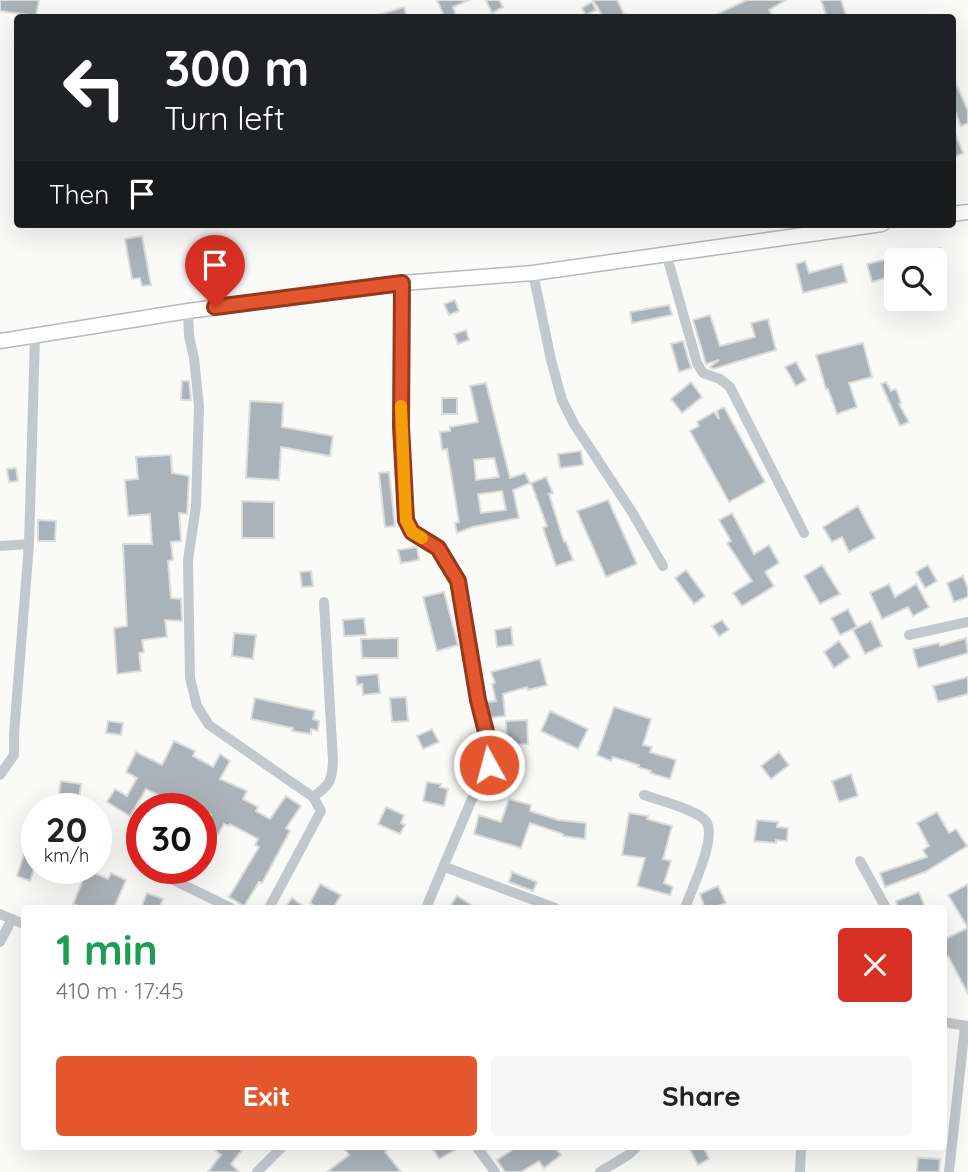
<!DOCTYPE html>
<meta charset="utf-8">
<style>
:root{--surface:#fff;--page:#f6f6f6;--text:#222;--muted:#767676;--accent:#e4572e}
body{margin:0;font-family:Quicksand,sans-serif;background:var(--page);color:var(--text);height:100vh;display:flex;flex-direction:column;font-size:26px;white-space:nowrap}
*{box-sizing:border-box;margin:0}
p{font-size:23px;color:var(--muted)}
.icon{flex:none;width:38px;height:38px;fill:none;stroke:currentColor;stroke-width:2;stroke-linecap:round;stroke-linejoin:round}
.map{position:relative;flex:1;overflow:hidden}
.details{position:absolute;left:21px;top:905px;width:926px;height:245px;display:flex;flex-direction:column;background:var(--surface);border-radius:7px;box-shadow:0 7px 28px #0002}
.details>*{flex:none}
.banner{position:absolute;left:14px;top:14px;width:942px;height:214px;border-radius:7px;box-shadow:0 7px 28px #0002;background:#202124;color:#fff;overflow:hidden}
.buttons{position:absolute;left:884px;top:248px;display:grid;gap:14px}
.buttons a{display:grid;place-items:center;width:63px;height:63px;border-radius:7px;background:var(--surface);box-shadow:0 7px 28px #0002;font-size:35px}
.speed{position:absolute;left:21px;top:793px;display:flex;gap:14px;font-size:35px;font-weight:700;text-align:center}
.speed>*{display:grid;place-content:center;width:91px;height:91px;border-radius:50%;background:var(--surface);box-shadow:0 7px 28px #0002;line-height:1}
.speed small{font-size:18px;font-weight:400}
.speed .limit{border:10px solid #d22;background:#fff;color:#111}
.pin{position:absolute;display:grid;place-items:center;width:60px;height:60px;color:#fff;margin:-72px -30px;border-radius:50% 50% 50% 0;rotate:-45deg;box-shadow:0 0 7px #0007}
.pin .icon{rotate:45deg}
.me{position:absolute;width:77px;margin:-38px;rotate:353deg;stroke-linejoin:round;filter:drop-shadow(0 0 5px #0008)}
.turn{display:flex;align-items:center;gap:24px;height:147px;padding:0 35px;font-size:32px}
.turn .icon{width:91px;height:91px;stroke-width:2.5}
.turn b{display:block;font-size:49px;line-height:60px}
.then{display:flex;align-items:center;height:66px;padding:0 35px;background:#0003;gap:14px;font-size:26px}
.round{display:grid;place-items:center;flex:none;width:74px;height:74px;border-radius:7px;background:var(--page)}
.head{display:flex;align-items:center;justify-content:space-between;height:119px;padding:0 35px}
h1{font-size:42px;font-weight:700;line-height:52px;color:#1e9e55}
.action{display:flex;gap:14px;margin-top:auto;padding:14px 35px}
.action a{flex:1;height:80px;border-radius:7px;background:var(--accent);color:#fff;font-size:28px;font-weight:700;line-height:80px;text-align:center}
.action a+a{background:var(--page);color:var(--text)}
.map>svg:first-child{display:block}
</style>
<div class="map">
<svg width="968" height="1172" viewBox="0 0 968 1172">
<rect width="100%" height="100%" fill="#fafaf8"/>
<!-- building -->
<g fill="#aab3b9" stroke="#dcdcda" stroke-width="2" fill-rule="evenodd">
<polygon points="0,0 39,0 36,16 0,11"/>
<polygon points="437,0 469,0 453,7 457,18 445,18"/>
<polygon points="486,0 499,0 503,7 492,13"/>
<polygon points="593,0 617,0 626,18 604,18"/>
<polygon points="747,0 786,0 769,10 773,18 709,18"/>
<polygon points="821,0 841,0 847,18 827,18"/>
<polygon points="592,2 596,10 586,15 582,8"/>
<polygon points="404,7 407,18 378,18 378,15"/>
<polygon points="952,74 968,111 968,123 961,126 952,104"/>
<polygon points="952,126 963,153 952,158"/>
<polygon points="142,236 151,285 142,286 140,278 132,279 125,239"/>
<polygon points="940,248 945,259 934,264 934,261 912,261"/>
<polygon points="896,257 896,275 872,282 867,264"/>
<polygon points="805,261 809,273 842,264 847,282 803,293 796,264"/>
<polygon points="455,300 459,311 449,315 444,304"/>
<polygon points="669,305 672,315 632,323 630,312"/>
<polygon points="710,315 720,346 755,337 751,323 768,319 776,350 713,369 710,367 719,360 706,364 693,320"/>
<polygon points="466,330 469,340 458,344 454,334"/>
<polygon points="683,341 691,368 679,372 671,344"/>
<polygon points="863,343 872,377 849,383 857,407 837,414 828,389 826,389 816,355"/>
<polygon points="796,362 806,380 796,386 785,367"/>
<polygon points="182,381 189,381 191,400 181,400"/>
<polygon points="691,382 702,397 682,413 671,399"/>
<polygon points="886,382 891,391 896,389 901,403 899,404 909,422 900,426 881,384"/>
<path d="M486 383 510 478 525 473 530 483 513 490 519 518 472 527 457 533 455 523 459 522 447 449 442 450 440 432 450 431V427L478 422 470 386ZM494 458 499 477 476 480 474 460ZM502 491 506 510 481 513 478 494Z"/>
<rect x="442" y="398" width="15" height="16"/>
<polygon points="250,401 283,403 282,427 333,436 330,456 281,447 279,480 246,478"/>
<polygon points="724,407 765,482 729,502 690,431 699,426 697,422 714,412 719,419 717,411"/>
<polygon points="581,451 583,465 560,468 558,454"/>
<polygon points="171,455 172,473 189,476 187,514 179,513 181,541 171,542 173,560 168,561 171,598 181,599 182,621 165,620 167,637 142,640 144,652 139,653 141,671 117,674 114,628 127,626 123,544 152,544 150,514 128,516 125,480 138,479 136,457"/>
<polygon points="16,468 18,481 9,482 7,469"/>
<polygon points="389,472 395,526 385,527 379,473"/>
<polygon points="546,477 553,493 549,494 557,520 564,542 566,542 573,560 556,566 543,528 547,526 531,483"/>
<polygon points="608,500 637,564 606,577 577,511"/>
<polygon points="242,501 274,502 274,538 242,538"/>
<polygon points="858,506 875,538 849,552 842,537 832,542 823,527"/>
<polygon points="732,513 754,554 769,545 779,563 765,572 774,586 742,606 733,593 752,581 727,543 731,541 719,520"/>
<polygon points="38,520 56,521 55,541 38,541"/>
<polygon points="417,547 419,560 401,563 398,550"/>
<polygon points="822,565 840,594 820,604 804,576"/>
<polygon points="928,565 937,581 925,588 916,572"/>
<polygon points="686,570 705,596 694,604 675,578"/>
<polygon points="311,571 313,586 302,587 300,572"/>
<polygon points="963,576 968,589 968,597 954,602 947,583"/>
<polygon points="889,584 895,597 916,584 929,607 913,616 908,607 882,619 870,593"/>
<polygon points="444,592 458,645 437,651 423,597"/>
<polygon points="848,609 857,627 840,635 831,618"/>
<polygon points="364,618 366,635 344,636 343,620"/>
<polygon points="722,620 729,630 719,636 712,626"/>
<polygon points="871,621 882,646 865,654 853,630"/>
<polygon points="511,627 513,645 497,647 495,630"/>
<polygon points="234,633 256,635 253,659 232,656"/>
<polygon points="398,638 398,658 362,658 361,639"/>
<polygon points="966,638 968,653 918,668 913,649 939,643 940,646"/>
<polygon points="839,641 850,657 834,668 824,652"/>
<polygon points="540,659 547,685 528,690 527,687 503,694 505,716 489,718 486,702 496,701 492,684 495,683 491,672"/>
<polygon points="378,674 380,693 363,695 362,684 357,685 356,676"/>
<polygon points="968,677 968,694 938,702 933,686"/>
<polygon points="406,697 408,721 392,722 390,698"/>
<polygon points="255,698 315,711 313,719 319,721 318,731 311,729 311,734 292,731 293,728 251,719"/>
<polygon points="614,707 651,719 643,745 652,747 650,752 676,760 670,779 650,773 651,771 638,767 639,765 613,757 611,761 597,755"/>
<polygon points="550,711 588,729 578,749 541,731"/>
<polygon points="527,720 528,744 507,745 506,721"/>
<polygon points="108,721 123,723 121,735 106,733"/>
<polygon points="432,729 439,742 423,749 417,736"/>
<polygon points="174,741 195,751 193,756 213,767 220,754 230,761 220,779 247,791 243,799 258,807 256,811 270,819 286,796 301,806 286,828 290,831 262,883 259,882 244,906 229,897 259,847 255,845 258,839 230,824 229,826 224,824 201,864 201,833 211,815 201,808 191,808 170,797 168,800 146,789 130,816 107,802 115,789 127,796 137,778 126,772 136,752 162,765"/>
<polygon points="779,752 789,765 771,779 761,766"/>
<polygon points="851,774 858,796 839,802 832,781"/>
<polygon points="61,781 81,784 78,808 57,805"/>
<polygon points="427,782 441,784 440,787 448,789 444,806 423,801"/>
<polygon points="509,799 531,805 530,811 558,820 586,823 585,839 563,836 563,834 530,823 521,848 474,834 479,815 501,822"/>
<polygon points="386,807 404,815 401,823 405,825 400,834 378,824"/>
<polygon points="937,812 949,833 956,829 967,846 925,872 885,887 880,873 927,857 923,850 929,846 917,823"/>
<polygon points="629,813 648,816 647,819 672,826 663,859 671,861 664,883 673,887 670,895 637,886 645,858 622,855"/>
<polygon points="35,819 37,820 37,860 30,881 17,876"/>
<polygon points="757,820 778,822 777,827 788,828 787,841 776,840 776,843 754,841"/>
<polygon points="87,870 108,879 111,873 126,880 114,908 83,908 73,904"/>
<polygon points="512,872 537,882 533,891 509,882"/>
<polygon points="320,884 341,895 333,908 319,908 310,903"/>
<polygon points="968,884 968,994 948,956 943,958 943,940 968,928 948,895"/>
<polygon points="718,886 726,903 718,906 719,908 705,908 700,894"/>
<polygon points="919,892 925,908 898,908 896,901"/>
<polygon points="147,893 163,899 159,908 141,908"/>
<polygon points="457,896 476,908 449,908"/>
<polygon points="292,898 306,908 285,908"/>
<polygon points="210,1146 245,1146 231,1164 239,1172 208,1172 221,1155"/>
<polygon points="343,1146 393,1146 385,1152 401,1172 327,1172 349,1155"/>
<polygon points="431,1146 462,1146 439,1159"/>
<polygon points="518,1146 554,1146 561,1155 544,1168 539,1161 521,1172 505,1172 497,1160"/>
<polygon points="697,1146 703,1146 709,1159 698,1165 690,1150"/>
<polygon points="918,1158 940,1159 939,1172 917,1172"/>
</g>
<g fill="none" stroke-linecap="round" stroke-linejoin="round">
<!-- primary casing -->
<g stroke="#b5babe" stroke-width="17">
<g id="primary">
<polyline points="952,214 968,212"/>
<polyline points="0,341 188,311 402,283 533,273 882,224"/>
</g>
</g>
<!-- minor -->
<g stroke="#c3c8cc" stroke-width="10">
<polyline points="666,253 697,363 703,373 720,379 730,387 804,533"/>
<polyline points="533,273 551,360 562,400 574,424 632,512 663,566"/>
<path d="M402 283 400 426 406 520C411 537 429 539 440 551 451 562 457 578 461 592L478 700 490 757 482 782 471 801 426 908"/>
<polyline points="188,311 189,336 194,358 199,406 196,506 188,560 190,678 197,706 209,725 313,797 321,811 269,908"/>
<polyline points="0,546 29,544"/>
<polyline points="909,635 968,622"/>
<polyline points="0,775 14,755 14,734 29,544 35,336"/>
<path d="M644 795C659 800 694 809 705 820 719 835 691 890 685 908"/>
<path d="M313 797C330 785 332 781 333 761L324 602"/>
<polyline points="860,861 886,908"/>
<polyline points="445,867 555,908"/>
<polyline points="161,874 231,908"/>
<polyline points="0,914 24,924"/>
<polyline points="0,942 12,919"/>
<polyline points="943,1022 968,1026"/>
<polyline points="476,1146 495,1172"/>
<polyline points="257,1172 283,1146"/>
<polyline points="600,1172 628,1155 638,1146"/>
<polyline points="800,1172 801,1146"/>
<polyline points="949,1172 965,1026"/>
</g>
<!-- primary -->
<use href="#primary" stroke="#fff" stroke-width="14"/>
</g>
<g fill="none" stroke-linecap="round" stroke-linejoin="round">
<!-- route casing -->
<g stroke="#94391e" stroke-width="18">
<polyline id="route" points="215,307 402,283 401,426 406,520 412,532 438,548 458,581 478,700 490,748 489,765"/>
</g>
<!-- route -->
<use href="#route" stroke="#e4572e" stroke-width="12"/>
<!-- slow -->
<polyline stroke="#f59e0b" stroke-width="12" points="401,406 406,520 412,532 422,538"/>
</g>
</svg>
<div class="buttons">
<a><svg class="icon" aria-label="search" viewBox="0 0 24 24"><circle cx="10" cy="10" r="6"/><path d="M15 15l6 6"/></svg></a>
</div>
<div class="speed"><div>20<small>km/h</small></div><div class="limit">30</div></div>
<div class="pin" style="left:215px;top:307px;background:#d93025"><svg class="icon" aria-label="arrive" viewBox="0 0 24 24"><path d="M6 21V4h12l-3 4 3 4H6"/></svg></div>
<svg class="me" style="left:489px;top:765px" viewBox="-20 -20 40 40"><circle r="17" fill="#e4572e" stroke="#fff" stroke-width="3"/><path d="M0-11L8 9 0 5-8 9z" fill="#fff"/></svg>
<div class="banner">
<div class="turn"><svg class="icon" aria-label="left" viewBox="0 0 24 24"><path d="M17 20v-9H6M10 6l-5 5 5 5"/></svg><div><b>300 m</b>Turn left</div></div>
<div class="then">Then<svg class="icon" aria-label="arrive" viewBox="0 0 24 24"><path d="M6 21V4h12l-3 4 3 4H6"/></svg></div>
</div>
<section class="details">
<div class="head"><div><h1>1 min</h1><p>410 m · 17:45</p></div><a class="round" style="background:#d93025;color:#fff"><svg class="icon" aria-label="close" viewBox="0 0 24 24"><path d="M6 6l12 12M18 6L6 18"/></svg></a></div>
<div class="action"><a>Exit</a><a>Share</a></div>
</section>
</div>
